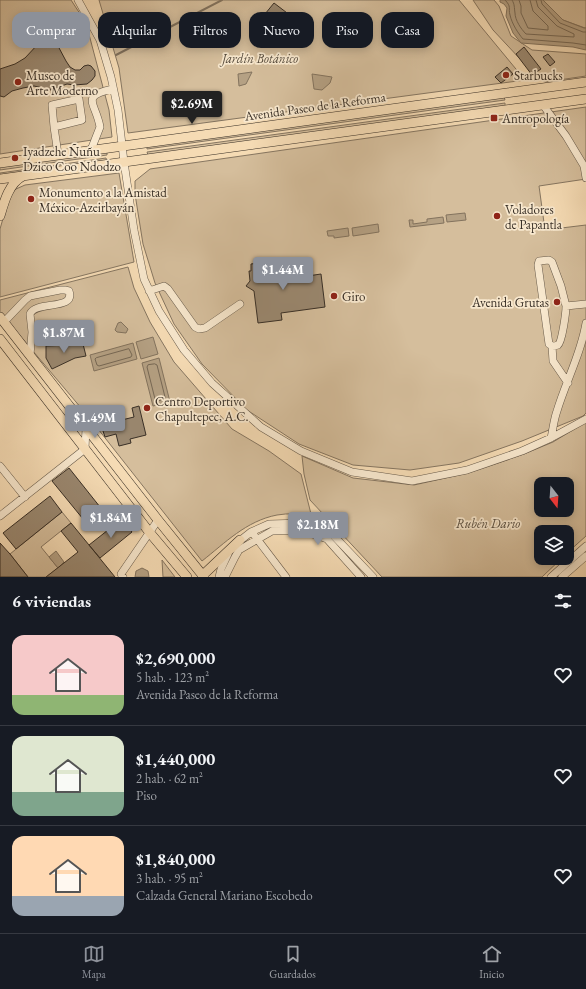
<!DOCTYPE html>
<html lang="es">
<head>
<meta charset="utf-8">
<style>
	:root { --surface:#171b24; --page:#20242c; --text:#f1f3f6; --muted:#9ea1a6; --line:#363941; --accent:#8c9099 }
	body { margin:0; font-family:"EB Garamond",serif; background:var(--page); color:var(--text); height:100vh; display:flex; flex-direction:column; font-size:15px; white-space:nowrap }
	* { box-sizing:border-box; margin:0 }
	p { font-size:13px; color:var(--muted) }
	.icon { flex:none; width:22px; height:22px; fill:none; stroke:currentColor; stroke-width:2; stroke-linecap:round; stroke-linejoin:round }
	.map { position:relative; height:577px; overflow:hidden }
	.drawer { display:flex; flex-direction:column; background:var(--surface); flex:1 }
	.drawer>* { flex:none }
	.hud { position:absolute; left:12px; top:12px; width:562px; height:36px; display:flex; gap:8px }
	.needle { width:26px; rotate:163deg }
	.controls { position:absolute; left:534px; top:477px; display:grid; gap:8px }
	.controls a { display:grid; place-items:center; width:40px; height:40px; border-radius:8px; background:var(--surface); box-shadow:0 2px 10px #0003; font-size:20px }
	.price { position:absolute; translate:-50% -34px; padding:0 9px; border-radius:4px; background:var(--accent); color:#fff; font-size:13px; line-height:26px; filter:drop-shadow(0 1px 2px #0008) }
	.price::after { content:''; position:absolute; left:50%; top:24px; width:12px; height:9px; margin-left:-6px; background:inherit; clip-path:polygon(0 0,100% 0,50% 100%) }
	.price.current { background:#222; color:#fff }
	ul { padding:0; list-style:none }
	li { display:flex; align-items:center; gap:12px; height:100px; padding:0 12px }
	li+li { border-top:1px solid var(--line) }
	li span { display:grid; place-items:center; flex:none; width:112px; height:80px; border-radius:12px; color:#555 }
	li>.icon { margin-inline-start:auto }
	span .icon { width:48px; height:48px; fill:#fffc; stroke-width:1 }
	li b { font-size:17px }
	h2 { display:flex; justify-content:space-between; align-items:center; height:48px; padding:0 12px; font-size:17px }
	.pill { padding:0 14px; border-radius:12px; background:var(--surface); box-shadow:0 2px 10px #0003; font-size:14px; line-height:36px }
	.pill.current { background:var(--accent); color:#fff }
	.tab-bar { display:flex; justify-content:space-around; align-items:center; height:56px; border-top:1px solid var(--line); background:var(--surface); font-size:11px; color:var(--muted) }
	.tab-bar a { display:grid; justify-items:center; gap:2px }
	.tab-bar .current { color:var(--accent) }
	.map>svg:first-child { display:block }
	.green { fill:#d5be9c; stroke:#867661; fill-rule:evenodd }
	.water { fill:#b5a184; stroke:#83735e }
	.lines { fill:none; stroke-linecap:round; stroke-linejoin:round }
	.shore { stroke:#766855; stroke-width:1 }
	.stream { stroke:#83735e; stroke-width:2 }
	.building { fill:#9a8870; stroke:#382f26 }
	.minor-casing { stroke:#675a4a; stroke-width:8 }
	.major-casing { stroke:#382f26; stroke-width:10 }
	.minor { stroke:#f8e8ce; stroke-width:7 }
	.major { stroke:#f5dbb4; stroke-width:9 }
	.poi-dot { fill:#8f2418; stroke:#f8e8ce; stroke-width:1.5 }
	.labels { text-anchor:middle; stroke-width:3.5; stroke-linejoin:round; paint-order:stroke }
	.park-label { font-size:13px; font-style:italic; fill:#574c3e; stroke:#f8e8ce }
	.poi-label { font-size:13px; fill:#382f26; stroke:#f8e8ce; text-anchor:start }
	.street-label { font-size:13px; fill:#382f26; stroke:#f8e8ce }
</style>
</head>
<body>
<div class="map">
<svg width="586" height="577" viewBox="0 0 586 577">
	<rect width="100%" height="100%" fill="#f5dbb4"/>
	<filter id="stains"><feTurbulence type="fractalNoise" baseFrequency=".005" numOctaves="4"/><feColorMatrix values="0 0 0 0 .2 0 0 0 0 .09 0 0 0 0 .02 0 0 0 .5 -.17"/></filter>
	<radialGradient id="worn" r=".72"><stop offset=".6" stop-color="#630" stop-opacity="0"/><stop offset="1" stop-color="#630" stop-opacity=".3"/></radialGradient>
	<!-- green -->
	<path class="green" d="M0,0h71l15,23 23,87 3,27 -112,17z
		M99,0h360l66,80 -397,53 -9,-65z
		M473,0h21l5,6 12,30 21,14 54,4v22l-41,6 -10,-7 -42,-45z
		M543,0h43v28h-1l-22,-8z
		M504,97l1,3 -358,49v-3z
		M505,103v3l-357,49 -1,-3z
		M586,107v72l-47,7 6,44 41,-5v188l-3,3 -61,25 -63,22 -49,7 -57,-5 -54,-21 -52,-34 -45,-46 -28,-40 -19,-41 -12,-39 -8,-50v-13l15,-12z
		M107,152v3l-107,15v-3z
		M106,158l1,3 -107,14v-2z
		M119,173l15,89 -134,35v-68l10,-35 6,-5 9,-4z
		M128,267l6,21 16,34 24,40 58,67 37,22 32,23 10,40c-11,0 -23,-1 -34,1 -31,6 -52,28 -75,46l-115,-146 -87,-103v-12z
		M586,422v114l-19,17v-21h-26v26h21l-20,19h-160l-72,-77 -6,-26 -2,-18 51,22 61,7 54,-12 56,-19 29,-12zM541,484h26v26h-26z
		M62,512l9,11 -30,24 17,21 -12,9h-18l-18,-23z
		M162,560l13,17h-12z"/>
	<!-- water -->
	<path class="water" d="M500,0h43l20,20 21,8h2v22l-13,-3 -52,-4 -8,-10 -7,-17 1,-8 -3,-4 -4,-2z
		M252,72l-6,12 -7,2 -1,-12z
		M312,74l20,3 -2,6 -8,7 -8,-1z
		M465,213l1,7 -19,2 -1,-7z
		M443,217l1,6 -34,4 -1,-7h4v4l14,-2v-3z
		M378,224l1,8 -26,4 -1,-8z
		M348,228l1,8 -15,2v-2h-6l-1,-5z
		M121,322l7,7 -2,4 -9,-1 -2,-2 3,-7z
		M153,337l5,17 -17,5 -5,-17z
		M133,343l4,16 -43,12 -4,-16z
		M159,358l11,44 -17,4 -11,-43z
		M56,551l8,11 -6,6 -9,-11z
		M142,568l6,3 1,6h-14l1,-6z"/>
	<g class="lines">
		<!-- shore -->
		<path class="shore" d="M505,0c7,7 3,8 5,15 2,9 8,18 13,24l50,4 13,2
			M512,0c3,5 2,7 3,13 0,7 6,16 11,21l48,3v-3l-17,-8 -19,-19 -2,-7
			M519,0l2,6v7l7,15 20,2v-4l-15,-15 -3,-11
			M541,0l1,4 18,19 23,9h3
			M129,349l3,6 -1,2 -32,9 -2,-1 -2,-6 1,-1z
			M155,364l2,1 8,32 -1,2 -6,2 -3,-2 -8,-32 1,-2z"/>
		<!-- stream -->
		<path class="stream" d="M116,55l106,-55"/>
	</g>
	<!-- building -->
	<path class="building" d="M274,3l38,29 -9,11 -38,-29z
		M45,40l6,1 7,5 8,15 4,6 5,3h5l4,-4 4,-1 3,1 4,5v5l-3,4 -5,4 -13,1 -7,-1 -16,6 -17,-4 -11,2 -11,3 -8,6 -4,-1v-27l15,-5 10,-6 14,-15z
		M524,47l17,22 -9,6 -16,-21z
		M548,54l7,8 -5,4 -7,-9z
		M507,67l6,7 -12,9 -6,-6z
		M280,260l21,17 20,-3 4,33 -44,6 1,7 -24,3 -4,-32 -8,-5 4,-5 -1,-10h2v-7z
		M82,340l4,16 -11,2 -23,11 -6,-11v-12l25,-1z
		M139,406l7,29 -16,4 1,4 -12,3 -3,-12 -11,3 -4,-12 33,-8 -2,-9z
		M69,468l39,49 -16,13 -40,-49z
		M50,496l12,16 -46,37 -13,-16z
		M122,519l10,13 -32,26 -11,-13z
		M71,523l18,22 26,32h-69l32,-25 -17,-21z
		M0,543l10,11 18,23h-28z"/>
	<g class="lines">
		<!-- minor casing -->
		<g class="minor-casing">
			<path id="minor" d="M78,0l22,40 11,37 7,33 6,52 10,68 10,49 15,32 25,39 28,33 49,44 40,24 51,21 60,9 55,-11 55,-19 29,-13 35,-19
				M79,99l3,21 -28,7 -2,-22z
				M543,105l23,31 18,30 2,12
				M54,127l4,27
				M91,150l9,-23c-4,-24 -21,-31 13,-38
				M149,291l15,-5 4,3 27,38 4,2 6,-1 35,-24
				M4,322l21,-22 5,-4 30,-6h5l4,1c7,20 -33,9 -39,23l2,18 -2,23
				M552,346c2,0 4,0 6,-1 4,-3 8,-32 8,-39
				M568,383l-15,-22 -1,-15 -3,-2 -1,-7 -10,-72 1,-4 10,-1 3,2 9,24 5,20 20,-2
				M551,438c2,-9 3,-19 6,-27 9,-30 24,-57 29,-88
				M0,466l25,31
				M0,516l85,-67 1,-21
				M254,535l32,42
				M237,543l14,-11 18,-8 34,-1 29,11 41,43
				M123,577l-2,-3 37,-54
				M219,577l2,-8 7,-15
				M225,577l10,-20 4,-7 12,-7 21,-12 29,-1 26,9 34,38
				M551,577l35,-31
				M562,577l24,-21"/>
		</g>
		<!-- major casing -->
		<g class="major-casing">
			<path id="major" d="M0,163l586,-81
				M0,179l586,-80
				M0,216c4,-14 9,-33 23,-40
				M0,317l158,203 46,57
				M0,339l150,194 37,44
				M203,575l37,-35"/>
		</g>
		<!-- minor -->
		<use href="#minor" class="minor"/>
		<!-- major -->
		<use href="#major" class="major"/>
	</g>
	<!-- markers -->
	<g class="poi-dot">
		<circle cx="506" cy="75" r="4"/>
		<circle cx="18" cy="82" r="4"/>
		<rect x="490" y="114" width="8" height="8" rx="2"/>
		<circle cx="15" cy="158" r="4"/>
		<circle cx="31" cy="199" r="4"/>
		<circle cx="497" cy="216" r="4"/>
		<circle cx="334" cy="296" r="4"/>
		<circle cx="557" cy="302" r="4"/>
		<circle cx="147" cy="408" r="4"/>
	</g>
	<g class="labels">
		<!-- park labels -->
		<g class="park-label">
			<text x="260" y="63">Jardín Botánico</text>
			<text x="488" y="528">Rubén Dario</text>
		</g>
		<!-- poi labels -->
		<g class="poi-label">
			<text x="26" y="80">Museo de<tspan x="26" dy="15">Arte Moderno</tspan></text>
			<text x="514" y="80">Starbucks</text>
			<text x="502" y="123">Antropología</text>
			<text x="23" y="156">Iyadzehe Ñuñu<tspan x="23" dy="15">Dzico Coo Ndodzo</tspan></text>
			<text x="39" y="197">Monumento a la Amistad<tspan x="39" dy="15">México-Azeirbayán</tspan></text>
			<text x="505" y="214">Voladores<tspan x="505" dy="15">de Papantla</tspan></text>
			<text x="342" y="301">Giro</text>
			<text x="549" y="307" text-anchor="end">Avenida Grutas</text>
			<text x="155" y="406">Centro Deportivo<tspan x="155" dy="15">Chapultepec, A.C.</tspan></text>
		</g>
		<!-- street labels -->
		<g class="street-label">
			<text transform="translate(315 106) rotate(-8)" y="5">Avenida Paseo de la Reforma</text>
		</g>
	</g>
	<rect width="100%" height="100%" filter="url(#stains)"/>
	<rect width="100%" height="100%" fill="url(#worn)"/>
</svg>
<div class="controls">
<a><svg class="needle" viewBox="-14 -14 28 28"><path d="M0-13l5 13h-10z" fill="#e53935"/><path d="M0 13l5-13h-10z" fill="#9ea1a6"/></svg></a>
<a><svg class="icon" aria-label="layers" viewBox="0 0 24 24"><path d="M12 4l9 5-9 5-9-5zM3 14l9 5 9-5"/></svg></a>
</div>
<b class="price current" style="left:192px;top:125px">$2.69M</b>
<b class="price" style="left:283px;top:291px">$1.44M</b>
<b class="price" style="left:64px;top:354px">$1.87M</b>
<b class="price" style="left:95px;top:439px">$1.49M</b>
<b class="price" style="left:111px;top:539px">$1.84M</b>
<b class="price" style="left:318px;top:546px">$2.18M</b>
<div class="hud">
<a class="pill current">Comprar</a>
<a class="pill">Alquilar</a>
<a class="pill">Filtros</a>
<a class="pill">Nuevo</a>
<a class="pill">Piso</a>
<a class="pill">Casa</a>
</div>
</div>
<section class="drawer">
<h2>6 viviendas<svg class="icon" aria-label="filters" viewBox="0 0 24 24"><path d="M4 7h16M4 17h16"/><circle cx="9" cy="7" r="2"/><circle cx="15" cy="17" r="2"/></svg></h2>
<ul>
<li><span style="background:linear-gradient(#f6c9c9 75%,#8fb573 0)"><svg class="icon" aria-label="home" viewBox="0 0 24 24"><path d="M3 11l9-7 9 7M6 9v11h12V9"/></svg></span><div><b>$2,690,000</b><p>5 hab. · 123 m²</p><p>Avenida Paseo de la Reforma</p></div><svg class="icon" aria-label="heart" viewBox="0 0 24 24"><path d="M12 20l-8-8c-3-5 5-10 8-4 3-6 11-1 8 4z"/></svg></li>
<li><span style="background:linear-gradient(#dfe7d0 70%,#7fa58c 0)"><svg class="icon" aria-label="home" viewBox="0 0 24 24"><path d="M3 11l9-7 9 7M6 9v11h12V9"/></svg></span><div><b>$1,440,000</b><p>2 hab. · 62 m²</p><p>Piso</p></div><svg class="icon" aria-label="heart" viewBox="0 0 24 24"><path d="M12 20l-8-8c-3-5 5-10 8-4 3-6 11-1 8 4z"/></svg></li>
<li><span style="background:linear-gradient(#ffd9b3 75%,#9aa5b1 0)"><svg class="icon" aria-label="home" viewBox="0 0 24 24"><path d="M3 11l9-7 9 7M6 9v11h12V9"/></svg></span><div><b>$1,840,000</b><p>3 hab. · 95 m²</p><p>Calzada General Mariano Escobedo</p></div><svg class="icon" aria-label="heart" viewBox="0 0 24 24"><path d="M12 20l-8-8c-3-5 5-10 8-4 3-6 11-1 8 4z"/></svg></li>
</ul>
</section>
<nav class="tab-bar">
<a class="current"><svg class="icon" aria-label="map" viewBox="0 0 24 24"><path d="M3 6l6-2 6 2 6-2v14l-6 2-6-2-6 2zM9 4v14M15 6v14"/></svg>Mapa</a>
<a><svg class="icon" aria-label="saved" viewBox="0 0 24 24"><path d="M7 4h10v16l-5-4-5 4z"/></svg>Guardados</a>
<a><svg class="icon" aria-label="home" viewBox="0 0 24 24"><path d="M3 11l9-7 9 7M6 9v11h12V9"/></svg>Inicio</a>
</nav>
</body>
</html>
